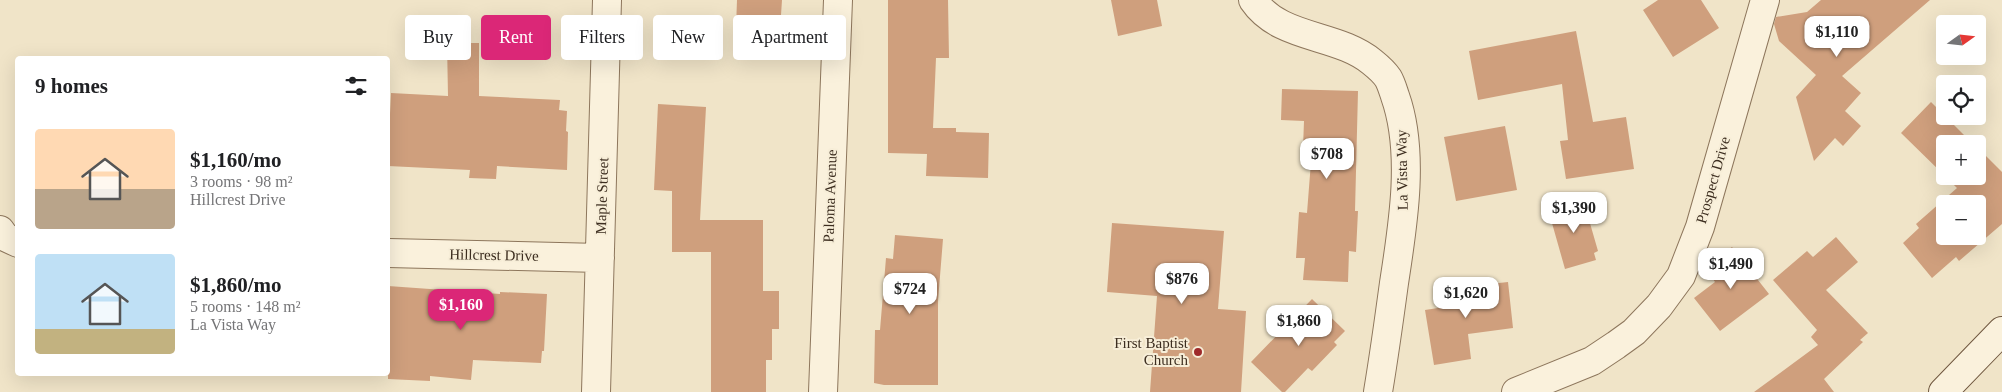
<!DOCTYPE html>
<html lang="en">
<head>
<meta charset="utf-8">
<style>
	:root { --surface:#fff; --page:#f2f2f2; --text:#202124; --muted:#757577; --accent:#db2777 }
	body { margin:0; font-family:"Times New Roman",serif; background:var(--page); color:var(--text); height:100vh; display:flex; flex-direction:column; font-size:19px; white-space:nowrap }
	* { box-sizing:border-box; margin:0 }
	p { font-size:16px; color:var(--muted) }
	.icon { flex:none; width:28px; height:28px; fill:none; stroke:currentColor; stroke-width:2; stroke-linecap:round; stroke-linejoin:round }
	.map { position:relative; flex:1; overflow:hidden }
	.drawer { position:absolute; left:15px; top:56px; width:375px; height:320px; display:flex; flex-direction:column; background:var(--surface); border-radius:5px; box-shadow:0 5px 20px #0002 }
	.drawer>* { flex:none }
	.guide { position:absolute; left:405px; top:15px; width:475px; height:45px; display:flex; gap:10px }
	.needle { width:32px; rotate:75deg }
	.tools { position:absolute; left:1936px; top:15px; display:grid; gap:10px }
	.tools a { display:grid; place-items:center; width:50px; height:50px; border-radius:5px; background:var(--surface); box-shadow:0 5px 20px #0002; font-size:25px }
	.price { position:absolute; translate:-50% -42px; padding:0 11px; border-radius:10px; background:#fff; color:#222; font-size:16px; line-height:32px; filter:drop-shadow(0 1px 2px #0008) }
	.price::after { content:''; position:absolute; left:50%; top:30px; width:15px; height:11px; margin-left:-8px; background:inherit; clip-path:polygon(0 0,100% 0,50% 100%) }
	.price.on { background:var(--accent); color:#fff }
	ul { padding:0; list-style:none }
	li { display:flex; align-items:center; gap:15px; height:125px; padding:0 20px }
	li span { display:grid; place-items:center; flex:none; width:140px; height:100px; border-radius:5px; color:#555 }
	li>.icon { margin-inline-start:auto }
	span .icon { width:60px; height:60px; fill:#fffc; stroke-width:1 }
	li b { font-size:21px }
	h2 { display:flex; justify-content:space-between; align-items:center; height:60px; padding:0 20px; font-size:21px }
	.tag { padding:0 18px; border-radius:5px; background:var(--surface); box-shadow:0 5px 20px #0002; font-size:18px; line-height:45px }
	.tag.on { background:var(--accent); color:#fff }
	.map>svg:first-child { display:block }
	.building { fill:#cf9f7d; fill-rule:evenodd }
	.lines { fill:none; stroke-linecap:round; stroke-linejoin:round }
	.minor-casing { stroke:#8d765c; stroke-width:30 }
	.secondary-casing { stroke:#6f573f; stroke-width:30 }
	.minor { stroke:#faf1dc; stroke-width:28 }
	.secondary { stroke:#faf1dc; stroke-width:28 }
	.poi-dot { fill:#9e2a2b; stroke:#f7eed8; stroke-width:2 }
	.labels { text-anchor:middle; stroke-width:4; stroke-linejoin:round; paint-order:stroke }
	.street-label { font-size:15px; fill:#3d2e20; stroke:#f7eed8 }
	.poi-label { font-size:15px; fill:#3d2e20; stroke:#f7eed8; text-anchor:end }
</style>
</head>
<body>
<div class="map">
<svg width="2002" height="392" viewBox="0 0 2002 392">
	<rect width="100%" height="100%" fill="#f0e4c8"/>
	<!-- building -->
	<path class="building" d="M737,0h45l-2,30 -44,-2z
		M888,0h60l1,58h-13l-3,70h23v4l33,1 -1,45 -62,-2 1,-22 -39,-1z
		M1111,0h46l5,26 -44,10z
		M1658,0h43l18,28 -46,29 -30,-47z
		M1821,0h109l-88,76 19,17 -16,18 16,15 -18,20 -8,-8 -21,23 -18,-64 20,-22 -37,-34 -5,-17 2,-7 31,-5z
		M1576,31l17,91 33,-5 8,52 -68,10 -6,-38 8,-1 -6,-56 -84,16 -9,-49z
		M447,43h32v53l81,4 -1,10 8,1 -1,20 2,1 -1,38 -70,-4 -1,13 -27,-1 1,-8 -82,-4v-31h1l2,-42 57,3z
		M1282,89l76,2 -3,120h3l-2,41 -7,-1 -1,31 -45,-2 2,-22h-9l3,-46 8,1 5,-64 -9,-1 1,-27 -23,-1z
		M1931,102l42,42h-28v32l-44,-43z
		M658,104l48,3 -6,113h63v71h16v38h-7v31h-6v32h-55v-140h-39v-61l-18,-1z
		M1505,126l12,64 -61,11 -12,-64z
		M1978,148l24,24v52l-43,37 -3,-4 -24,21 -29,-35 16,-15 -3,-4 41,-36 -12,-12h33zM1945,204h33v32h-33z
		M1583,199l15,52 -4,2 2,7 -31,9 -17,-60z
		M1112,223l112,8 -6,78 28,2 -5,81h-91l7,-96 -50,-4z
		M895,235l48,4 -5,62v84h-54l-10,-2 1,-53h5l6,-72 7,1z
		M1836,237l22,25 -32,28 42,43 -8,7 3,2 -39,37 10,13h-80l64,-47 -7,-8 6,-7 -44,-50 34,-29 6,6z
		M1732,247l37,47 -49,37 -26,-33 21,-16 -4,-6 6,-5 -6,-8z
		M1508,282l5,46 -45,6 3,25 -37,6 -9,-55 13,-2 -3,-18z
		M388,286l112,8v-2l47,2 -3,57h-2l-1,12 -68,-3 -2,20 -41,-4v5l-42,-2z
		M1312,299l33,32 -11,11 3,3 -25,26 -4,-3 -23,24h-3l-31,-30z"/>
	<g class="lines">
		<!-- minor casing -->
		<g class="minor-casing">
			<path id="minor" d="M1253,0c27,40 84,33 119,62 5,4 12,10 16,16 3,5 5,12 7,18 20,56 8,129 -1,187 -5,37 -10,73 -16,109
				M0,230l5,7 13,6
				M388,253l212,5
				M596,392l11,-392
				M823,392l15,-392
				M1516,392l76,-31 24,-16 18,-13 25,-26 22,-30 19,-49 65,-227"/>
		</g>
		<!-- secondary casing -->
		<g class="secondary-casing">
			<path id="secondary" d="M1943,392l59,-61"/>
		</g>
		<!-- minor -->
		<use href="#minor" class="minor"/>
		<!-- secondary -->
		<use href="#secondary" class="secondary"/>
	</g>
	<!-- markers -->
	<circle class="poi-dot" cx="1198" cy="352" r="5"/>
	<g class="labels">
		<!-- street labels -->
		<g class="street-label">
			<text transform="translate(1402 170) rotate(-91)" y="5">La Vista Way</text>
			<text transform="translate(1713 180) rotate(-74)" y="5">Prospect Drive</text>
			<text transform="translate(602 196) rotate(-88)" y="5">Maple Street</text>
			<text transform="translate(830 196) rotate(-88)" y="5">Paloma Avenue</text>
			<text transform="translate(494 255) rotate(1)" y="5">Hillcrest Drive</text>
		</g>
		<!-- poi labels -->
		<g class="poi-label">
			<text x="1188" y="348">First Baptist<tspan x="1188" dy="17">Church</tspan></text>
		</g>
	</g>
</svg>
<div class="tools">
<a><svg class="needle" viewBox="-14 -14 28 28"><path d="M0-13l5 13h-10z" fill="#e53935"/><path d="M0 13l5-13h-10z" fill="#757577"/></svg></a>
<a><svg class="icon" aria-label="locate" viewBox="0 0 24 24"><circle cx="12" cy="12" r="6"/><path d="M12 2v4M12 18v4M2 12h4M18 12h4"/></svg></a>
<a>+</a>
<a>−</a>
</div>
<b class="price" style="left:1837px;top:58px">$1,110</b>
<b class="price" style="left:1327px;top:180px">$708</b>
<b class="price" style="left:1574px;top:234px">$1,390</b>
<b class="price" style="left:1731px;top:290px">$1,490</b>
<b class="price" style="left:1182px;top:305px">$876</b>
<b class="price" style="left:910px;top:315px">$724</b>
<b class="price" style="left:1466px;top:319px">$1,620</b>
<b class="price on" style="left:461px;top:331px">$1,160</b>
<b class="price" style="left:1299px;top:347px">$1,860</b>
<div class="guide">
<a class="tag">Buy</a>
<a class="tag on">Rent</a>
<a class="tag">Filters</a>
<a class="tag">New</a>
<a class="tag">Apartment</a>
</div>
<section class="drawer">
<h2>9 homes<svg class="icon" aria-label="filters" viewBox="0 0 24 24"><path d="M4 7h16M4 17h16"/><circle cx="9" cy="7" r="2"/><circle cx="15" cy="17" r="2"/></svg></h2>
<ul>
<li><span style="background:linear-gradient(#ffd9b3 60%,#b9a48a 0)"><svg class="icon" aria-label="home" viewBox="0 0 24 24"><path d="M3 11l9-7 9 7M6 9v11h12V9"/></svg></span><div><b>$1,160/mo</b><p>3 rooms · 98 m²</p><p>Hillcrest Drive</p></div></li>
<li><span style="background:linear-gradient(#bfe0f5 75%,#c2b280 0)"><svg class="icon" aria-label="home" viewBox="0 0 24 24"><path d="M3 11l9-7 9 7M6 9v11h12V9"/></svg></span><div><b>$1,860/mo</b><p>5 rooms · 148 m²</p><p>La Vista Way</p></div></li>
</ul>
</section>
</div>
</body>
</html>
